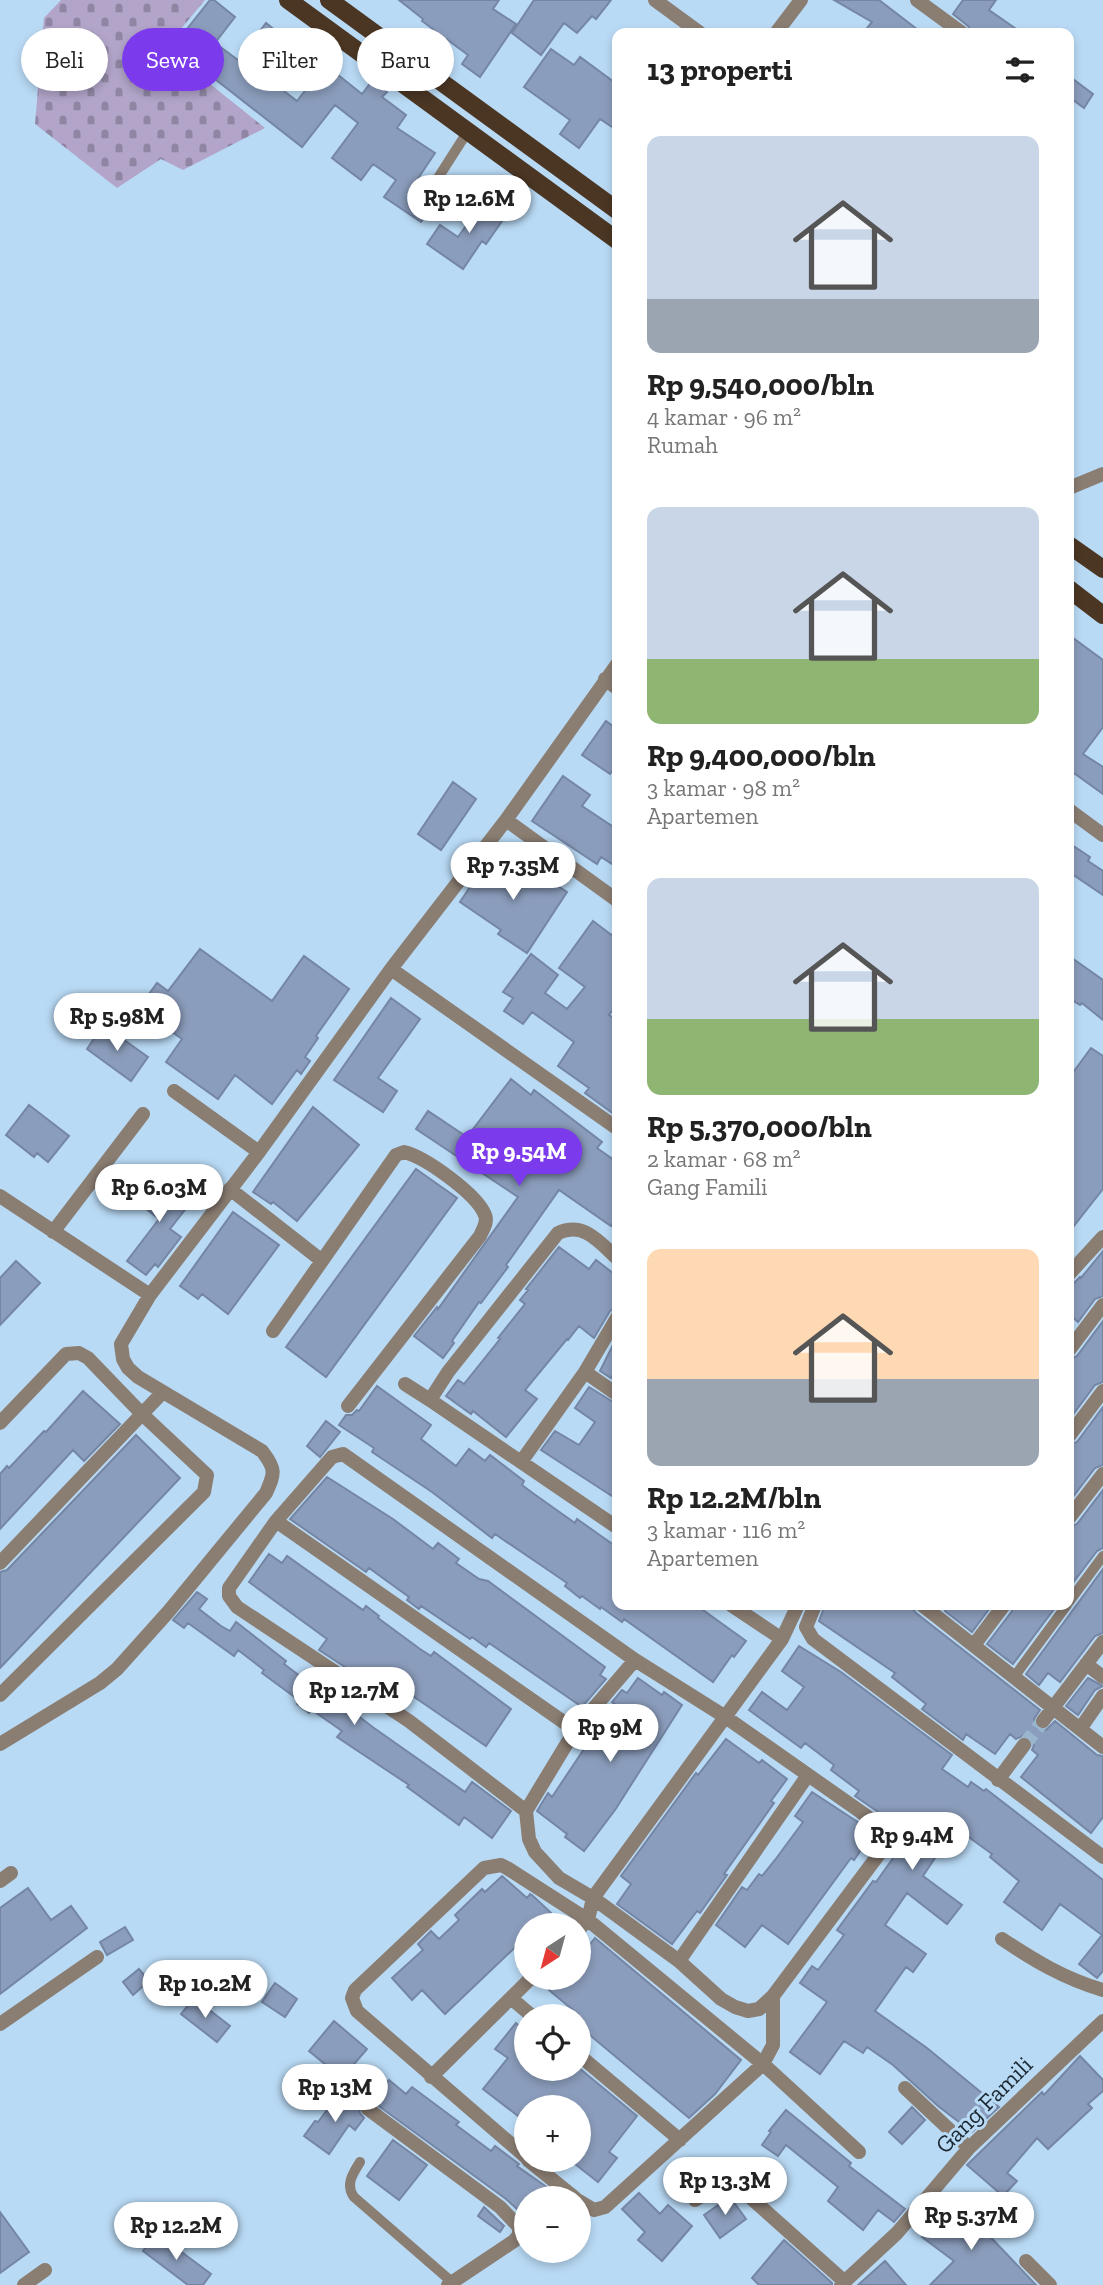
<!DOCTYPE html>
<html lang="id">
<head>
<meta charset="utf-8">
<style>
	:root { --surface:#fff; --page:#f6f6f6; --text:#222; --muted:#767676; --accent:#7c3aed }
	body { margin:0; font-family:"Zilla Slab",serif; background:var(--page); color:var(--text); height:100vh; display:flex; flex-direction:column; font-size:26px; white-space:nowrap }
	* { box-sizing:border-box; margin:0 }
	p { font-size:23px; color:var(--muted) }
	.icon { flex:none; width:38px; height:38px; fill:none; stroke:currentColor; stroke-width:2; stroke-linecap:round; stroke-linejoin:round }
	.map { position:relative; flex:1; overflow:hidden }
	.sheet { position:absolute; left:612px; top:28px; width:462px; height:1582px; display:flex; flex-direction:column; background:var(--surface); border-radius:14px; box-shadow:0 4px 10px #0003 }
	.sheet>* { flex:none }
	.guide { position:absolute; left:21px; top:28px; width:486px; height:63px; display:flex; gap:14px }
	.needle { width:46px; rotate:216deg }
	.fabs { position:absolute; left:514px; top:1913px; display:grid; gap:14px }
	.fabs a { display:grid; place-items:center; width:77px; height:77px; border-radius:50%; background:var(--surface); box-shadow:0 4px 10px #0003; font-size:35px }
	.price { position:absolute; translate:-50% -60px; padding:0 16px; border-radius:24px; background:#fff; color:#222; font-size:23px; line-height:46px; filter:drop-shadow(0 2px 4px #0008) }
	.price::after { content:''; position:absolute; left:50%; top:42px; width:21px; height:16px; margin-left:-10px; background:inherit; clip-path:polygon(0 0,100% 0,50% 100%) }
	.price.active { background:var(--accent); color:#fff }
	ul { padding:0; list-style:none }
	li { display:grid; align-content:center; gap:14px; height:371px; padding:0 35px }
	li span { display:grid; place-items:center; height:217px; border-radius:14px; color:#555 }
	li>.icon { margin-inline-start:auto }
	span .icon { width:126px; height:126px; fill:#fffc; stroke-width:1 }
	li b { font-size:30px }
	h2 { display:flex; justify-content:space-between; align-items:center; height:84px; padding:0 35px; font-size:30px }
	.tag { padding:0 24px; border-radius:32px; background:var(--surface); box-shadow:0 4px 10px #0003; font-size:24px; line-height:63px }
	.tag.active { background:var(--accent); color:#fff }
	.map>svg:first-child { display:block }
	.cemetery { fill:url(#cemetery-stones) }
	.building { fill:#8b9dbc; stroke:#7586a5; stroke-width:2 }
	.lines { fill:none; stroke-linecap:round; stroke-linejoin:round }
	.minor-tunnel { stroke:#99b6ce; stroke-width:14; stroke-dasharray:14 7; stroke-linecap:butt }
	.service { stroke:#8a7d72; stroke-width:10 }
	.minor { stroke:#8a7d72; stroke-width:14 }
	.primary { stroke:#4b3623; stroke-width:18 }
	.labels { text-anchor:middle; stroke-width:6; stroke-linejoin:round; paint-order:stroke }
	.street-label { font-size:24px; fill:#1b2832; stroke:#b9daf5 }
</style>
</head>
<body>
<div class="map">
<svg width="1103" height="2285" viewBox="0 0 1103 2285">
	<defs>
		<pattern id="cemetery-stones" width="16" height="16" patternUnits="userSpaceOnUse" patternTransform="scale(1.75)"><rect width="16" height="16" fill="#b2a5c9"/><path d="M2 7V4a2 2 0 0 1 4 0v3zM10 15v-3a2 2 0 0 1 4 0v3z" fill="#9086a4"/></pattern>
	</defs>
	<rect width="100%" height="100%" fill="#b9daf5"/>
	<!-- cemetery -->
	<path class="cemetery" d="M61,0h144l-40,48 100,80 -82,42 -22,-11 -44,29 -82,-64 9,-106z"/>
	<!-- building -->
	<path class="building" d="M210,0h4l21,17 -20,26 23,17 28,-37 26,21 -26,33 31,24 17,-22 8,6 11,-14 29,23 10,-13 15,11 -5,5 24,18 -9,13 38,25 -26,39 22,16 -10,14 -37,-25 12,-17 -23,-16 -12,16 -29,-22 26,-35 -23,-18 -33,42 -91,-71 -3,2 -12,-9 4,-5 -25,-20z
		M399,0h100l-6,9 23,15 -36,53 -18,-13 6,-9 -46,-34 1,-2z
		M534,0h77l-15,19 -4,-3 -15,17 -13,-10 -23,32 -29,-22z
		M834,0h45l43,33h-59l9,-11z
		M963,0h33l-7,10 33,23h-50l-4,-7 -15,-12z
		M551,49l23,16 6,-8 38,28v46l-18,-12 -21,29 -19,-14 10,-14 -46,-33z
		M1069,76l24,18 -9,14 -15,-11z
		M486,198l21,16 -21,30 -4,-3 -19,28 -36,-25 13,-19 18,12z
		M1069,635l34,25v67l-20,27 20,13v27l-32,-23 -2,2z
		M606,721l12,9v33l-8,11 -28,-19z
		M563,776l27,19 -8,11 36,24v38l-17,-11 -4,7 -65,-43z
		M453,782l23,17 -35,51 -23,-16z
		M1069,843l21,14 -2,4 15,10v24l-34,-23z
		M492,854l40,27 6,-8 29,19 -40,61 -29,-19 3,-4 -41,-28z
		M593,921l25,19v63l-9,12 9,6v96l-33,-24 4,-5 -31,-22 16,-24 -42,-30 -9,12 -19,-13 9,-13 -10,-6 28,-38 27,21 -13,18 22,16 18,-22 -26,-19z
		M200,949l72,52 32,-45 45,33 -33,47 2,2 -13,19 5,4 -9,13 -4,-4 -25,34 -37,-29 -17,24 -52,-37 16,-23 -43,-31 18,-25 11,8z
		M1069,956l34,24v40l-21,-17 -2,2 -11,-7z
		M391,998l29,21 -42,59 19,13 -14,21 -49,-32z
		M103,1025l45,32 -17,24 -44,-32z
		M1091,1048l12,8v133l-34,43v-154z
		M511,1079l20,16 3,-5 68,52 -5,6 21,15v53l-7,10 -52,-36 -53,75 2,2 -27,36 -2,-1 -27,39 2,2 -11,15 -29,-22 23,-29 1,2 80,-112 -102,-68 12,-18 39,26z
		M29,1105l40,31 -21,26 -11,-9 -3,4 -28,-22z
		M313,1107l46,38 -62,76 -24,-19 -2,2 -18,-12z
		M416,1169l41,29 -131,179 -40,-30z
		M153,1176l10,7 1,-2 27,21 -21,27 11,8 -23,30 -3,-3 -9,11 -19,-14 32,-42 -24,-19z
		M233,1212l46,33 -51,69 -26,-20 -4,5 -18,-13z
		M559,1247l30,22 7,-9 22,17v29l-8,5 -16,27 -15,-12 -11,14 -1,-1 -42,51 12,9 -31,38 -33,-26 -2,3 -25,-18 12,-16 6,4 36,-45 -2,-1 27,-34 -5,-4 8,-10 -2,-1z
		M1103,1251v45l-8,3 -17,23 -9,-8v-26l11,-11 1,1z
		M16,1261l24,22 -40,42v-47z
		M1103,1321v61l-8,3 -26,35v-60l8,-4z
		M618,1335v41l-4,-3 -3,5 -11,-7z
		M377,1386l54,39 -10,14 35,27 13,-17 16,12 5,-6 34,26 -2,4 12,9 41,29 2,-4 41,29v57h78l50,36 -12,16 -2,-2 -19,27 -89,-63 -2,3 -21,-15 -1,2 -18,-13 -2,2 -15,-12 2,-3 -16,-11 -56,-38 -3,4 -60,-46 -60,-40 2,-4 -35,-23 7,-10h6l5,-5 2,1z
		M589,1387l29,18v95l-77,-50 14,-19 24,14 16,-23 -20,-14z
		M83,1391l37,33 -36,37 -11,-11 -73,79v-55l7,-8 2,2 35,-37 2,1z
		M1103,1407v58l-8,3 -26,34v-57l8,-3z
		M326,1421l14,11 -20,25 -13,-11z
		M136,1435l44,43 -180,190v-96l7,-2z
		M327,1477l66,42 40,30 5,-6 21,16 -3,4 23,16 9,2 117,86 -5,8 6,4 -24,28 -93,-64 -3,4 -14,-10 -2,2 -49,-33 -2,3 -12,-9 2,-3 -40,-29 -3,4 -76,-53z
		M1103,1490v58l-6,3 -28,37v-61l8,-3z
		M269,1554l13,9 5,-7 76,54 3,-4 13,10 -1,2 42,31 11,7 3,-4 77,57 -25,37 -104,-71 -8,11 -55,-36 8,-11 -78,-57z
		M1103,1569v64l-8,3 -35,46 -12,-9 -9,12 -13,-11z
		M197,1592l10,7 -8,10 22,17 9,5 6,-9 50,39 -2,3 28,21 2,-3 60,46 91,64 7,-10 39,29 -19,27 -28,-21 -5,8 -52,-38 2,-2 -72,-48 5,-6 -30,-21 -3,3 -12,-9 3,-3 -38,-28 2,-3 -26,-20 -4,6 -46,-33 -4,5 -11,-8z
		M825,1605h85l6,8 124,97 -6,9 3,9 9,2 9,-9 42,34 6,1v61l-12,16 -70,-56 17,-22 -6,-5 2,-5 -4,-7 -6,-3 -8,4 -6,-5 -15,20 -29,-20 -3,6 -41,-31 4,-5 -34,-27 3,-4 -76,-52z
		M949,1605h43l-20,27 -27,-21z
		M1013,1605h44l-44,59 -26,-20 25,-33z
		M799,1646l42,26 111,83 -10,14 26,18 3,-5 13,9 2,-2 117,91v91l-6,7 -18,-14 23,-29 -42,-31 -18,26 -38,-28 15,-21 -29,-24 2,-3 -33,-24 -11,15 -3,-2 -22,33 39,29 -15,19 -40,-31 -22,32 41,29 -13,18 -7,-5 -31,44 52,37 72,59 -27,25 -34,-26 -45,-41 -26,-18 -4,6 -19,-12 -24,33 -30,-22 37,-50 -27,-19 12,-17 6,4 26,-35 -7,-5 36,-49 3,1 32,-45 -14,-14 -39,-27 4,-5 -28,-21 3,-5 -29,-22 -4,5 -52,-38 13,-18 25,18 17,-23 -22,-16z
		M638,1678l24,17 2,-3 18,13 -67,105 -31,41 -19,-14 2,-3 -30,-23 11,-18 4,4 36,-54 2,1 11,-15 2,2 17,-23 -8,-6 10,-12 5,3z
		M1088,1678l15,8 -8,4 -17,25 -12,-9z
		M726,1739l33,24 3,-3 25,19 -16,22 3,2 -50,71 3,1 -27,38 -3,-2 -25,33 -55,-40 14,-20 -10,-8 75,-103 2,2z
		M812,1792l61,40 -19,28 -3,-2 -63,86 -26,-19 -17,22 -29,-22 26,-38 5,3 12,-16 3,2 13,-16 28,-38 -8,-6z
		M502,1876l25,22 3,-4 2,1 32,30h-37v11l-82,78 -23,-24 -10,10 -20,-22 31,-28 -5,-6 13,-13 8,8 20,-19 -4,-5 27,-26 3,3z
		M28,1888l23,32 20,-14 16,22 -87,66v-86z
		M125,1927l8,13 -26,15 -7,-13z
		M595,1938l146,122 -26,34 -26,24 -110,-92v-11l-30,-25 10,-12h20v-20z
		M139,1969l10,12 -16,14 -10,-13z
		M275,1983l22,16 -12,18 -23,-15z
		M194,1998l36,28 -13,16 -36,-28z
		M334,2021l33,28 -25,29 -33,-27z
		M516,2023l11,9v36h52l58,48 -28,36 8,6 -19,24 -28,-22h9v-53h-9l-8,-7 -5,7h-30v16l-44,-34 25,-31 -13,-9z
		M1080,2056l23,24v11l-15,13 4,4 -44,41 -11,-11 -30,35 10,8 -14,15 -36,-31 75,-73 2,3z
		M389,2080l17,14 6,-7 47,35 -3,3 35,26 4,-5 24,18 -2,2 31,22 -7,10h-14v20l-21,-19 -134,-98z
		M340,2093l19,14 1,6 4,5 -9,12 -6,-5 -20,29 -25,-18 11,-15 3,1z
		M912,2107l13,13 -23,24 -13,-12z
		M786,2110l65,53 -2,3 56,43 -11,13 -16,-12 -15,20 -35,-29 10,-14 -52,-42 -8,11 -16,-11 9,-13 -2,-1z
		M393,2140l34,25 -28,35 -32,-24z
		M639,2193l21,21 8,-9 24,21 -30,35 -24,-21 7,-8 -23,-23z
		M730,2197l16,22 -26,19 -16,-23z
		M951,2199l33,25 -3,3 55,58h-106l24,-24 -32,-24z
		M484,2207l20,19 -4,6 -22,-16z
		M0,2212l29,40 -29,21z
		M156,2233l55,41 -8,11h-15l-45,-34z
		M784,2240l48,43v2h-73l-7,-7z
		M885,2261l21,24h-48z"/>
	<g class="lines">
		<!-- minor-tunnel -->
		<path class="minor-tunnel" d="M1024,1745l19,-24"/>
		<!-- service -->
		<path class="service" d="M427,195l41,-64
			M1069,1602l34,-46
			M1014,1677l53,-72
			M360,2162c-7,11 -15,23 -6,35l98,85"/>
		<!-- minor -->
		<path class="minor" d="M655,0l45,33
			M917,0l45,33
			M776,33l25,-33
			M1069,488l34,-14
			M605,679l13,10
			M1069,810l34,25
			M506,820l112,81
			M391,969l227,160
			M174,1091l85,61
			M230,1189l91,71
			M0,1196l150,99
			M53,1232l90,-118
			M618,1259c-19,-17 -34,-38 -60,-26l-110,139 -18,28 188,128
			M1069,1274l34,-37
			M273,1331l123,-176 8,-3c21,5 73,42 81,63 3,7 -2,14 -5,21l-132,170
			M1069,1350l34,-45
			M585,1372l33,23
			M405,1384l25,16
			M0,1423l66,-69 13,-1 9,5 54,56 65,61 -3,17 -204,203
			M1069,1436l34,-45
			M521,1462l64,-90 33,-56
			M1069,1518l34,-44
			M276,1521l299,209
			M0,1563l162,-170
			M731,1605l51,34
			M815,1605l-9,22 7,12 290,218
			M922,1605l181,142
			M974,1645l30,-40
			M1086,1664l17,13
			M1043,1721l60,-79
			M1080,1729l23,-33
			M0,1744l100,-61 17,-14 52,-58 97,-118c9,-20 10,-24 -4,-42l-124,-74 -10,-9 -5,-9 -2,-15 29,-49 109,-143 132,-183 115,-149 112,-157
			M998,1780l26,-35
			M526,1811l-117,-90 -172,-114 -8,-11v-8l47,-67 56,-64 11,-3 292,206 89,56 164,115 2,6 -2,5 -115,154 -14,13 -11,2 -13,-4 -14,-8 -42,-38 -86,-63 -34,-20 -24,-26 -6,-13 -3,-28 49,-81 60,-70
			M0,1881l11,-8
			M579,1929l9,-9 5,-22 189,-259 16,-34
			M1002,1939c33,22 63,40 101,51
			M679,1961l129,-186
			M511,1998l21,18
			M0,2024l97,-67
			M579,2055l101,85
			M431,2077l100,-99
			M905,2088l64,60
			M368,2109l132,98 19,20v8l-5,6 -66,44
			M527,2158l-170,-147 -5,-13 3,-8 129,-122 17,-3 6,3 81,52 175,144 96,88
			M528,2160l47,38
			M695,2200l33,-19h4l113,101
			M579,2201l15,9 11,-3 158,-143 10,-19v-49
			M1026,2261l24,24
			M24,2285l21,-15
			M841,2285l56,-52 72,-85 134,-127"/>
		<!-- primary -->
		<path class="primary" d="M288,0l330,241
			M329,0l289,211
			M1069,545l34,24
			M1069,589l34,26"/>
	</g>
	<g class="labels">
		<!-- street labels -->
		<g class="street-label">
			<text transform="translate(984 2105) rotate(-45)" y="8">Gang Famili</text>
		</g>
	</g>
</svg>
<div class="fabs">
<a><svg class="needle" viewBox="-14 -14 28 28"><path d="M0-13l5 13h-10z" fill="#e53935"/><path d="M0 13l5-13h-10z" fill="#767676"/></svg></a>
<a><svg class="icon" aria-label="locate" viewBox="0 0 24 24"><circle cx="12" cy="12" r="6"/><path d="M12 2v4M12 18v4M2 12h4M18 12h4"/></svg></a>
<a>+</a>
<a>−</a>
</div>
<b class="price" style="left:469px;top:235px">Rp 12.6M</b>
<b class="price" style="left:513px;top:902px">Rp 7.35M</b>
<b class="price" style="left:117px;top:1053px">Rp 5.98M</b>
<b class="price active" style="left:519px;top:1188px">Rp 9.54M</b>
<b class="price" style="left:159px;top:1224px">Rp 6.03M</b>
<b class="price" style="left:354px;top:1727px">Rp 12.7M</b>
<b class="price" style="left:610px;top:1764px">Rp 9M</b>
<b class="price" style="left:912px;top:1872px">Rp 9.4M</b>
<b class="price" style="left:205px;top:2020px">Rp 10.2M</b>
<b class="price" style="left:335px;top:2124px">Rp 13M</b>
<b class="price" style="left:725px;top:2217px">Rp 13.3M</b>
<b class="price" style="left:971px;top:2252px">Rp 5.37M</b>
<b class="price" style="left:176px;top:2262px">Rp 12.2M</b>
<div class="guide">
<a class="tag">Beli</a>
<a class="tag active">Sewa</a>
<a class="tag">Filter</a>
<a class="tag">Baru</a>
</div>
<section class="sheet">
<h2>13 properti<svg class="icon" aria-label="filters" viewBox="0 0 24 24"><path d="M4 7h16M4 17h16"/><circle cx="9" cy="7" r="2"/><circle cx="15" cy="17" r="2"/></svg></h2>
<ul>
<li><span style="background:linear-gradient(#c9d6e8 75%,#9aa5b1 0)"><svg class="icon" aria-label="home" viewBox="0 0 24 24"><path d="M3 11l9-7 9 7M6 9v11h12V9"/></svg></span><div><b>Rp 9,540,000/bln</b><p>4 kamar · 96 m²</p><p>Rumah</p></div></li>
<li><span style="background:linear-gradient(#c9d6e8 70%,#8fb573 0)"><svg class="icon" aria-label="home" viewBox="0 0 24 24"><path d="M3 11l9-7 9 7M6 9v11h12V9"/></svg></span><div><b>Rp 9,400,000/bln</b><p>3 kamar · 98 m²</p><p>Apartemen</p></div></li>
<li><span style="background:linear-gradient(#c9d6e8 65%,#8fb573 0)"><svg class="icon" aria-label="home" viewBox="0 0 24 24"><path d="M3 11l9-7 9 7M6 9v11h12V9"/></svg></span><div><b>Rp 5,370,000/bln</b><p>2 kamar · 68 m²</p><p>Gang Famili</p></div></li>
<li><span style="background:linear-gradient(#ffd9b3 60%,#9aa5b1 0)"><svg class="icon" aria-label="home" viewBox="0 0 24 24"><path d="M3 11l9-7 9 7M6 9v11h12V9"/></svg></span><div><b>Rp 12.2M/bln</b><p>3 kamar · 116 m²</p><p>Apartemen</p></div></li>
</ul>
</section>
</div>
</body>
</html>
